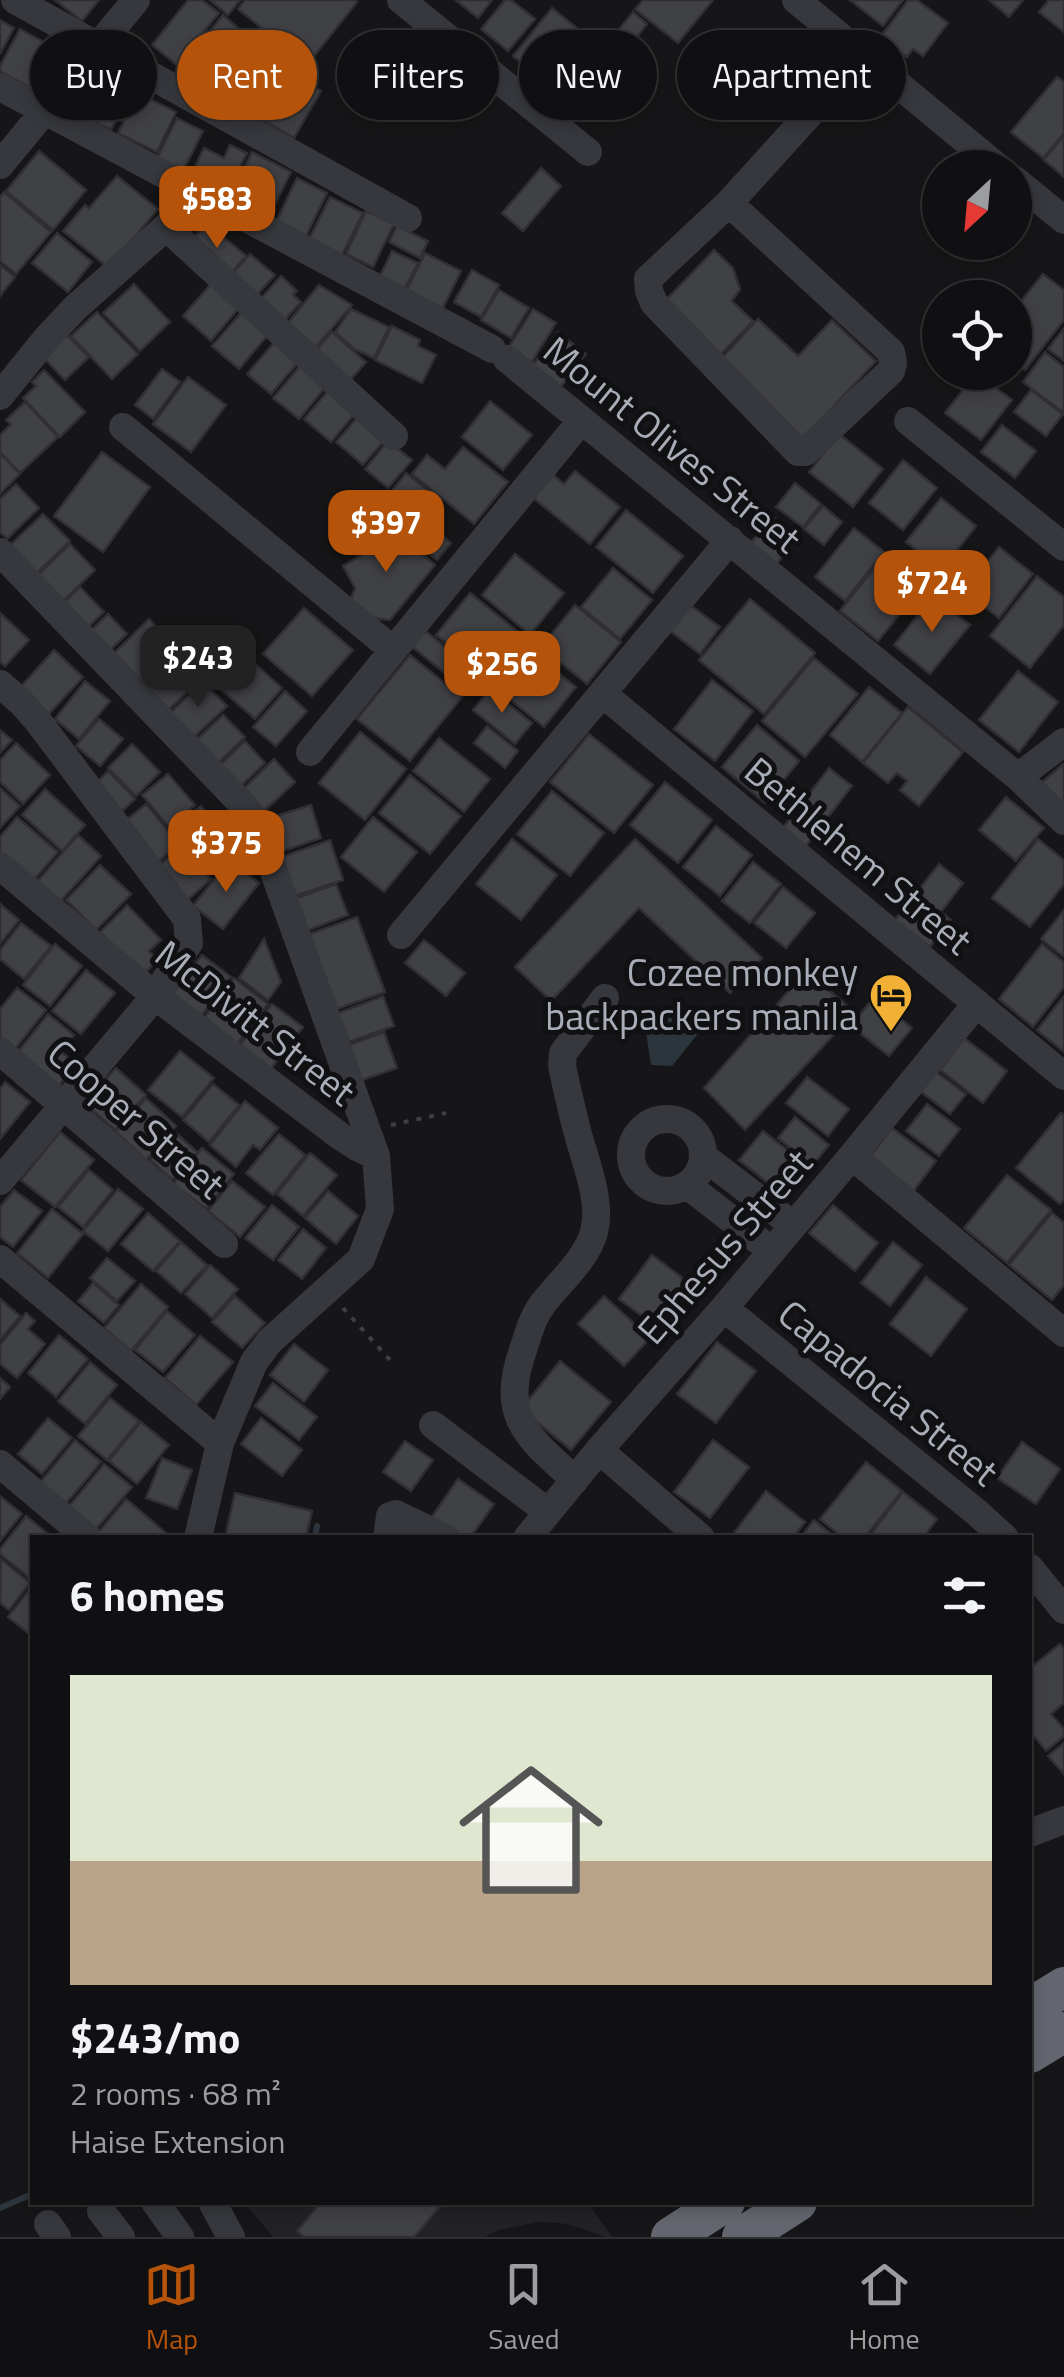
<!DOCTYPE html>
<html lang="en">
<head>
<meta charset="utf-8">
<style>
	:root { --surface:#101012; --page:#19191b; --text:#f1f3f6; --muted:#9c9d9f; --line:#303032; --accent:#b45309 }
	body { margin:0; font-family:"Titillium Web",sans-serif; background:var(--page); color:var(--text); height:100vh; display:flex; flex-direction:column; font-size:38px; white-space:nowrap }
	* { box-sizing:border-box; margin:0 }
	p { font-size:32px; color:var(--muted) }
	.icon { flex:none; width:55px; height:55px; fill:none; stroke:currentColor; stroke-width:2; stroke-linecap:round; stroke-linejoin:round }
	.map { position:relative; flex:1; overflow:hidden }
	.panel { position:absolute; left:30px; top:1535px; width:1002px; height:670px; display:flex; flex-direction:column; background:var(--surface); border-radius:0px; box-shadow:0 5px 15px #0003,0 0 0 2px var(--line) }
	.panel>* { flex:none }
	.guide { position:absolute; left:30px; top:30px; width:1005px; height:90px; display:flex; gap:20px }
	.needle { width:65px; rotate:206deg }
	.tools { position:absolute; left:922px; top:150px; display:grid; gap:20px }
	.tools a { display:grid; place-items:center; width:110px; height:110px; border-radius:50%; background:var(--surface); box-shadow:0 5px 15px #0003,0 0 0 2px var(--line); font-size:50px }
	.price { position:absolute; translate:-50% -85px; padding:0 22px; border-radius:20px; background:var(--accent); color:#fff; font-size:32px; line-height:65px; filter:drop-shadow(0 2px 5px #0008) }
	.price::after { content:''; position:absolute; left:50%; top:60px; width:30px; height:22px; margin-left:-15px; background:inherit; clip-path:polygon(0 0,100% 0,50% 100%) }
	.price.selected { background:#222; color:#fff }
	ul { padding:0; list-style:none }
	li { display:grid; align-content:center; gap:20px; height:530px; padding:0 40px }
	li span { display:grid; place-items:center; height:310px; border-radius:0px; color:#555 }
	li>.icon { margin-inline-start:auto }
	span .icon { width:180px; height:180px; fill:#fffc; stroke-width:1 }
	li b { font-size:42px }
	h2 { display:flex; justify-content:space-between; align-items:center; height:120px; padding:0 40px; font-size:42px }
	.chip { padding:0 35px; border-radius:45px; background:var(--surface); box-shadow:0 5px 15px #0003,0 0 0 2px var(--line); font-size:35px; line-height:90px }
	.chip.selected { background:var(--accent); color:#fff }
	.tabs { display:flex; justify-content:space-around; align-items:center; height:140px; border-top:2px solid var(--line); background:var(--surface); font-size:28px; color:var(--muted) }
	.tabs a { display:grid; justify-items:center; gap:5px }
	.tabs .selected { color:var(--accent) }
	.map>svg:first-child { display:block }
	.built { fill:#222225 }
	.water { fill:#2c353c }
	.lines { fill:none; stroke-linecap:round; stroke-linejoin:round }
	.stream { stroke:#2c353c; stroke-width:6 }
	.building { fill:#404145; stroke:#303034; stroke-width:2.5 }
	.path { stroke:#3d3f44; stroke-width:4; stroke-dasharray:5 8; stroke-linecap:butt }
	.minor { stroke:#37383d; stroke-width:28 }
	.highway { stroke:#63666e; stroke-width:40 }
	.labels { text-anchor:middle; stroke-width:10; stroke-linejoin:round; paint-order:stroke }
	.street-label { font-size:38px; fill:#a8adb8; stroke:#111113 }
	.poi-label { font-size:38px; fill:#a8adb8; stroke:#111113; text-anchor:end }
</style>
</head>
<body>
<div class="map">
<svg width="1064" height="2237" viewBox="0 0 1064 2237">
	<rect width="100%" height="100%" fill="#161618"/>
	<!-- built -->
	<path class="built" d="M245,2203h343l24,34h-8l-23,-9 -21,-5 -23,-1 -38,8 -14,7h-212z"/>
	<!-- water -->
	<path class="water" d="M671,1018l30,12 -29,36 -21,-1 -7,-46z"/>
	<g class="lines">
		<!-- stream -->
		<path class="stream" d="M315,1538l2,-12
			M0,2208l32,-14"/>
	</g>
	<!-- building -->
	<path class="building" d="M55,0h44l-17,21z
		M188,0h14l17,13 -42,52 -25,-20z
		M210,0h30l-12,15z
		M245,0h109l3,2 -43,54 -28,-22 -7,8 -41,-33z
		M456,0h36l-14,18z
		M505,0h6l24,19 -27,32 -27,-22z
		M643,0h70l-35,43 -43,-34z
		M850,0h53l-20,26z
		M908,0h9l31,23 -25,33 -10,-7 -6,8 -13,-9 -4,5 -14,-10z
		M989,0h34l-14,17z
		M1049,0h15v32l-25,-20z
		M552,8l32,26 -39,48 -32,-26z
		M633,12l14,12 -21,27 -15,-12z
		M223,15l14,12 -13,16 -15,-11z
		M0,20l14,8 -14,26z
		M20,29l31,17 -22,41 -29,-16v-5z
		M753,40l47,31 -31,47 -47,-32z
		M217,44l34,28 -22,28 -34,-28z
		M266,53l25,13 -11,21 -25,-13z
		M411,55l43,33 -23,29 -43,-32z
		M99,61l38,19 -26,50 -38,-19z
		M291,74l30,17 -27,47 -29,-17z
		M1057,77l7,5v51l-21,25 -32,-26z
		M138,93l38,19 -19,40 -39,-19z
		M177,118l26,13 -20,40 -26,-13z
		M1064,135v42l-20,-17z
		M230,145l17,8 -21,42 -36,-18 14,-29 20,10z
		M39,151l47,39 -33,40 -47,-39z
		M252,152l39,20 -23,46 -39,-20z
		M541,168l20,18 -38,45 -21,-18z
		M117,176l41,33 -49,59 -46,-37 22,-26 4,3z
		M297,178l30,15 -22,45 -30,-14z
		M4,192l47,40 -35,42 -16,-13v-64z
		M330,197l33,16 -21,42 -33,-16z
		M366,211l28,13 -21,43 -27,-13z
		M207,223l39,33 -20,23 -39,-34z
		M397,226l31,15 -8,17 -31,-16z
		M57,233l35,29 -24,30 -36,-29z
		M714,250l19,18 7,21 -8,12 21,20 -33,34 -56,-53z
		M392,251l26,12 -13,25 -25,-12z
		M425,253l36,18 -21,43 -36,-18z
		M250,254l25,21 -23,25 -24,-21z
		M0,265l15,12 -15,19z
		M472,270l27,15 -18,32 -27,-15z
		M1043,274l21,16v30l-39,50 -10,-8v-53z
		M281,276l16,15 -4,4 8,7 -20,22 -24,-21z
		M217,277l28,24 -34,40 -28,-25z
		M134,284l36,38 -30,29 -37,-38z
		M319,285l33,20 -43,50 -28,-24z
		M499,290l30,18 -18,30 -30,-18z
		M246,307l27,22 -34,40 -27,-23z
		M351,309l38,18 -15,31 -20,-9 -19,-17z
		M533,309l23,14 -25,40 -23,-15z
		M97,312l41,42 -26,25 -41,-43z
		M758,319l40,37 34,-36 44,41 -73,78 -84,-78z
		M392,326l28,14 -2,6 18,9 -14,28 -47,-23z
		M1064,328v33l-16,-12z
		M332,332l34,30 -20,23 -34,-30z
		M558,332l28,22 -26,34 -28,-22z
		M66,334l23,23 -24,23 -22,-23z
		M278,338l24,20 -31,36 -24,-20z
		M1045,352l19,15v46l-41,-31z
		M305,360l25,22 -31,37 -26,-21z
		M162,369l18,13 -27,37 -18,-14z
		M44,370l41,42 -25,25 -37,-39 13,-12 -4,-4z
		M976,373l36,27 -31,40 -36,-27z
		M188,377l38,28 -35,47 -38,-28z
		M332,386l27,23 -28,33 -27,-23z
		M1031,390l32,24 -17,22 -32,-24z
		M490,401l42,34 -29,35 -41,-33z
		M25,402l33,35 -38,36 -20,-21v-17l11,-11 -5,-4z
		M361,413l27,23 -25,29 -27,-23z
		M1002,425l34,26 -21,27 -34,-26z
		M839,434l44,35 -30,38 -44,-35z
		M388,441l24,19 -24,28 -23,-19z
		M463,447l45,35 -34,42 -62,-50 15,-19 18,14z
		M102,452l48,35 -47,65 -49,-36z
		M0,453l20,21 -20,20z
		M903,460l34,28 -34,42 -34,-27z
		M575,471l45,36 -30,37 -58,-47 19,-24 13,11z
		M406,473l21,17 -17,19 41,34 -14,17 -49,-40 3,-4 -12,-10z
		M795,483l26,21 -18,23 -27,-20z
		M16,484l23,24 -32,31 -7,-7v-33z
		M941,498l35,28 -34,44 -36,-28z
		M823,506l19,16 -18,23 -20,-16z
		M626,510l57,46 -30,37 -57,-46z
		M43,514l27,27 -35,34 -27,-28z
		M772,516l26,21 -23,29 -26,-21z
		M388,525l47,40 -45,55 -19,-2 -22,-14 6,-16 -12,-22 20,-12z
		M854,528l30,24 -39,49 -30,-24z
		M70,544l25,26 -36,35 -25,-26z
		M999,547l34,27 -34,44 -35,-27z
		M515,554l49,39 -34,42 -48,-40z
		M875,567l38,31 -35,43 -38,-30z
		M613,568l39,32 -32,39 -39,-32z
		M1037,576l27,21v28l-34,43 -40,-32z
		M80,587l24,25 -18,17 -24,-25z
		M470,593l51,41 -34,42 -51,-41z
		M933,596l37,29 -40,49 -36,-29z
		M750,599l65,54 -51,61 -65,-54z
		M686,602l34,25 -20,27 -34,-26z
		M575,605l46,37 -34,42 -46,-37z
		M304,608l49,42 -41,46 -49,-42z
		M0,613l29,27 -24,26 -5,-4z
		M108,614l19,20 -21,20 -19,-20z
		M149,619l30,31 -41,40 -30,-31z
		M423,629l57,46 -13,16 -57,-46z
		M237,648l45,40 -27,31 -46,-40z
		M528,649l48,38 -32,40 -48,-39z
		M54,650l29,27 -37,40 -29,-26z
		M410,655l52,42 -52,64 -53,-42z
		M177,657l23,23 -37,35 -22,-23z
		M814,658l44,36 -53,63 -43,-36z
		M1018,671l40,31 -39,50 -40,-32z
		M712,680l41,31 -38,50 -41,-32z
		M85,681l25,20 -31,38 -24,-20z
		M203,682l24,24 -35,33 -23,-25z
		M869,687l33,26 -40,49 -32,-27z
		M490,689l42,34 -17,21 -42,-34z
		M285,691l22,20 -31,35 -23,-19z
		M908,707l55,45 -44,54 -19,-16 7,-9 -10,-8 -9,10 -25,-20z
		M223,715l22,22 -27,26 -22,-23z
		M99,719l24,20 -23,27 -24,-20z
		M757,725l42,36 -34,42 -43,-36z
		M487,726l31,25 -13,17 -31,-25z
		M0,730l12,10 -12,13z
		M360,732l46,37 -41,51 -46,-37z
		M589,734l64,51 -39,48 -64,-51z
		M439,738l51,41 -26,33 -51,-41z
		M245,741l20,22 -25,24 -21,-21z
		M16,743l34,32 -27,29 -23,-22v-22z
		M132,744l28,28 -24,24 -28,-28z
		M274,759l21,23 -34,32 -21,-22z
		M1063,764l1,1v39l-25,-19z
		M829,768l23,18 -47,61 -23,-18z
		M108,771l27,28 -16,15 -27,-27z
		M168,774l27,31 -26,22 -27,-32z
		M410,775l51,41 -31,38 -51,-41z
		M665,782l47,38 -34,43 -48,-38z
		M0,788l20,18 -20,22z
		M45,789l40,36 -23,26 -40,-36z
		M552,791l52,42 -34,43 -53,-42z
		M1006,797l38,31 -28,33 -37,-31z
		M146,804l33,40 -26,22 -34,-40z
		M311,805l10,33 -44,15 -11,-34z
		M201,806l37,44 -30,25 -37,-44z
		M17,817l41,35 -26,30 -32,-27v-18z
		M373,817l44,35 -33,40 -43,-35z
		M716,826l36,29 -32,41 -37,-29z
		M78,835l23,21 -43,48 -23,-20z
		M512,839l45,36 -36,45 -45,-36z
		M635,839l127,119 -32,35 -91,-85 -88,93 -36,-34z
		M1038,839l26,21v24l-34,43 -38,-29z
		M330,840l13,40 -51,17 -14,-39z
		M181,846l30,33 -29,26 -30,-33z
		M229,860l30,23 -36,46 -30,-23z
		M753,862l28,22 -31,39 -28,-22z
		M939,864l24,19 -22,29 10,8 -21,27 -35,-27z
		M100,865l31,29 -35,36 -30,-30z
		M336,884l12,31 -42,16 -12,-32z
		M783,887l32,26 -29,35 -32,-25z
		M0,904l19,16 -19,24z
		M127,905l34,35 -12,11 9,9 -16,16 -42,-44z
		M1064,910v47l-23,-18z
		M357,917l28,75 -48,17 -28,-75z
		M21,923l30,23 -27,33 -24,-20v-9z
		M264,939l17,43 -13,18 -29,-22z
		M424,940l41,33 -19,23 -41,-33z
		M55,944l27,22 -32,40 -27,-21z
		M1042,944l22,18v25l-31,40 -34,-28z
		M202,955l29,22 -33,43 -29,-22z
		M86,970l29,23 -34,41 -29,-23z
		M806,971l49,41 -110,118 -41,-42z
		M234,978l34,26 -31,40 -33,-26z
		M17,988l29,22 -31,39 -15,-12v-28z
		M383,996l11,30 -45,16 -11,-29z
		M1064,996v56l-27,-22z
		M874,997l38,31 -23,28 -38,-30z
		M272,1004l31,23 -33,43 -31,-24z
		M48,1014l26,21 -13,17 15,11 -18,24 -42,-33z
		M384,1032l13,36 -43,15 -13,-35z
		M964,1038l43,33 -24,32 -43,-33z
		M180,1051l34,27 -32,39 -34,-27z
		M116,1068l30,27 -31,35 -31,-27z
		M935,1071l31,23 -16,20 -30,-23z
		M807,1077l42,32 -21,27 -42,-33z
		M5,1082l25,20 -30,37v-50z
		M213,1084l26,21 -30,37 -26,-22z
		M146,1098l30,28 -30,34 -30,-28z
		M245,1101l33,27 -18,22 -7,-5 -17,22 -26,-22z
		M927,1104l33,25 -21,27 -33,-25z
		M1061,1113l3,2v84l-4,5 -44,-36z
		M795,1117l34,28 -17,21 -34,-28z
		M892,1128l44,33 -24,32 -44,-34z
		M763,1131l44,35 -24,29 -44,-35z
		M60,1132l34,28 -39,47 -34,-27z
		M175,1132l22,20 -25,28 -22,-20z
		M279,1134l26,21 -32,40 -27,-22z
		M202,1148l32,26 -28,35 -33,-25z
		M310,1153l27,22 -34,41 -26,-22z
		M89,1170l24,20 -30,37 -25,-20z
		M1007,1175l44,35 -44,53 -43,-35z
		M232,1181l33,26 -25,30 -32,-26z
		M118,1189l25,20 -35,42 -25,-20z
		M14,1190l28,21 -29,36 -13,-10v-30z
		M328,1191l30,25 -22,28 -31,-26z
		M272,1205l27,22 -26,33 -28,-22z
		M833,1205l45,38 -23,28 -46,-38z
		M52,1209l31,25 -35,44 -31,-25z
		M148,1213l32,28 -27,30 -32,-27z
		M1052,1213l12,10v62l-12,15 -43,-35z
		M303,1229l23,19 -24,31 -24,-19z
		M181,1242l26,23 -26,28 -25,-22z
		M893,1242l29,23 -32,41 -29,-23z
		M652,1255l44,33 -32,44 -45,-33z
		M107,1258l28,23 -18,20 -27,-23z
		M210,1265l28,24 -26,29 -27,-24z
		M926,1277l41,32 -36,47 -41,-32z
		M93,1283l26,22 -15,18 -26,-22z
		M141,1284l27,23 -37,44 -27,-23z
		M235,1296l30,27 -23,25 -30,-26z
		M604,1296l46,42 -26,28 -46,-42z
		M0,1299l20,17 -20,24z
		M167,1311l28,24 -32,37 -28,-22z
		M26,1313l9,8 -7,8 17,15 -28,34 -17,-14v-19z
		M59,1335l29,24 -32,38 -28,-24z
		M200,1336l33,26 -37,43 -31,-27z
		M717,1342l39,29 -40,52 -39,-29z
		M294,1344l34,26 -24,32 -34,-27z
		M560,1361l51,41 -40,48 -50,-41z
		M90,1362l27,23 -32,39 -27,-23z
		M0,1378l10,9 -10,12z
		M273,1383l44,34 -18,23 -44,-34z
		M110,1398l29,23 -32,39 -29,-24z
		M48,1418l24,20 -30,36 -24,-20z
		M261,1418l41,32 -20,26 -41,-32z
		M141,1422l28,23 -32,39 -28,-23z
		M75,1440l26,22 -38,45 -26,-21z
		M713,1440l36,27 -39,51 -36,-26z
		M405,1441l28,19 -22,31 -28,-19z
		M1022,1442l38,27 -24,35 -39,-26z
		M162,1458l30,12 -15,39 -31,-11z
		M866,1462l36,29 -38,47h-21l-23,-19z
		M104,1464l28,23 -40,47 -27,-23z
		M458,1479l36,25 -24,34h-10l-29,-20z
		M766,1491l39,31 -12,16h-63z
		M903,1492l34,27 -14,19h-55z
		M235,1493l77,18 -6,27h-81z
		M0,1496l22,18 -22,27z
		M126,1499l40,34 -3,5h-61l-5,-4z
		M26,1516l27,22h-21v42l-32,-26v-5z
		M814,1520l22,18h-36z
		M1,1559l29,24 -21,27 -9,-7z
		M32,1586v50l-24,-19z
		M1060,1644l4,5v54l-13,11 13,15v7l-18,15 -16,-20v-63z
		M1064,1743v31l-16,-18z
		M321,2202h123l-30,35h-110l-7,-6z"/>
	<g class="lines">
		<!-- path -->
		<path class="path" d="M391,1125l55,-12
			M343,1308l47,52"/>
		<!-- minor -->
		<path class="minor" d="M15,0l393,218
			M401,0l187,152
			M796,0l203,168
			M0,87l492,262
			M0,165l136,-165
			M1015,180l49,40
			M729,203l-81,76 1,12 5,12 144,149h7l86,-81 2,-8 -2,-11 -162,-149 133,-147
			M166,227l228,209
			M507,359l511,418 46,44
			M0,396l46,-57 29,-31 127,-113
			M908,421l156,126
			M123,427l270,223
			M0,552l245,255 11,15 120,334 4,53 -19,50 -92,83 -15,20 -34,81 -22,95
			M0,684l21,18 16,18 150,199 2,24 -34,53 -155,185
			M603,694l461,382
			M310,752l271,-331
			M1018,777l46,-35
			M0,866l155,130 185,140 17,11 19,9
			M401,935l329,-395
			M0,1051l224,193
			M631 1155a36 36 0 1 1 72 0a36 36 0 1 1-72 0Z
			M852,1156l212,177
			M704,1157l89,68
			M687,1185l85,66
			M0,1259l220,184
			M724,1308l251,203 30,27
			M433,1425l115,87
			M599,1450l102,88
			M0,1464l88,74
			M575,1480c-46,-42 -76,-62 -52,-130 6,-18 10,-35 22,-49 16,-20 42,-43 49,-69 8,-31 -8,-68 -16,-98 -6,-22 -11,-45 -16,-68l1,-13 42,-55
			M387,1538l3,-22 6,-2 50,24
			M527,1538l72,-88 125,-142 128,-152 125,-153
			M1030,1568l34,42
			M1030,1833l34,-13
			M155,2202l25,35
			M212,2202l19,35
			M101,2211l20,26
			M48,2224l9,13"/>
		<!-- highway -->
		<path class="highway" d="M1030,2008l34,-21
			M1030,2053l34,-21
			M671,2237l54,-35
			M742,2237l55,-35"/>
	</g>
	<!-- icons -->
	<defs>
		<g id="hotel-pin" transform="scale(2.25)"><path d="M0 17L-7.5 6A9.5 9.5 0 1 1 7.5 6Z" fill="#f2b134" stroke="#111113"/><path d="M-6-4.5h1.5V1H6V5H4.5V3h-9V5H-6ZM-4 0a1.8 1.8 0 1 1 3.6 0ZM.5 0V-2.5h3Q6-2.5 6 0Z" fill="#111"/></g>
	</defs>
	<g fill-rule="evenodd">
		<use href="#hotel-pin" x="891" y="995"/>
	</g>
	<g class="labels">
		<!-- street labels -->
		<g class="street-label">
			<text transform="translate(672 445) rotate(39)" y="13">Mount Olives Street</text>
			<text transform="translate(858 856) rotate(40)" y="13">Bethlehem Street</text>
			<text transform="translate(255 1023) rotate(38)" y="13">McDivitt Street</text>
			<text transform="translate(136 1119) rotate(41)" y="13">Cooper Street</text>
			<text transform="translate(725 1247) rotate(-49)" y="13">Ephesus Street</text>
			<text transform="translate(888 1393) rotate(39)" y="13">Capadocia Street</text>
		</g>
		<!-- poi labels -->
		<g class="poi-label">
			<text x="858" y="986">Cozee monkey<tspan x="858" dy="44">backpackers manila</tspan></text>
		</g>
	</g>
</svg>
<div class="tools">
<a><svg class="needle" viewBox="-14 -14 28 28"><path d="M0-13l5 13h-10z" fill="#e53935"/><path d="M0 13l5-13h-10z" fill="#9c9d9f"/></svg></a>
<a><svg class="icon" aria-label="locate" viewBox="0 0 24 24"><circle cx="12" cy="12" r="6"/><path d="M12 2v4M12 18v4M2 12h4M18 12h4"/></svg></a>
</div>
<b class="price" style="left:217px;top:251px">$583</b>
<b class="price" style="left:386px;top:575px">$397</b>
<b class="price" style="left:932px;top:635px">$724</b>
<b class="price selected" style="left:198px;top:710px">$243</b>
<b class="price" style="left:502px;top:716px">$256</b>
<b class="price" style="left:226px;top:895px">$375</b>
<div class="guide">
<a class="chip">Buy</a>
<a class="chip selected">Rent</a>
<a class="chip">Filters</a>
<a class="chip">New</a>
<a class="chip">Apartment</a>
</div>
<section class="panel">
<h2>6 homes<svg class="icon" aria-label="filters" viewBox="0 0 24 24"><path d="M4 7h16M4 17h16"/><circle cx="9" cy="7" r="2"/><circle cx="15" cy="17" r="2"/></svg></h2>
<ul>
<li><span style="background:linear-gradient(#dfe7d0 60%,#b9a48a 0)"><svg class="icon" aria-label="home" viewBox="0 0 24 24"><path d="M3 11l9-7 9 7M6 9v11h12V9"/></svg></span><div><b>$243/mo</b><p>2 rooms · 68 m²</p><p>Haise Extension</p></div></li>
</ul>
</section>
</div>
<nav class="tabs">
<a class="selected"><svg class="icon" aria-label="map" viewBox="0 0 24 24"><path d="M3 6l6-2 6 2 6-2v14l-6 2-6-2-6 2zM9 4v14M15 6v14"/></svg>Map</a>
<a><svg class="icon" aria-label="saved" viewBox="0 0 24 24"><path d="M7 4h10v16l-5-4-5 4z"/></svg>Saved</a>
<a><svg class="icon" aria-label="home" viewBox="0 0 24 24"><path d="M3 11l9-7 9 7M6 9v11h12V9"/></svg>Home</a>
</nav>
</body>
</html>
